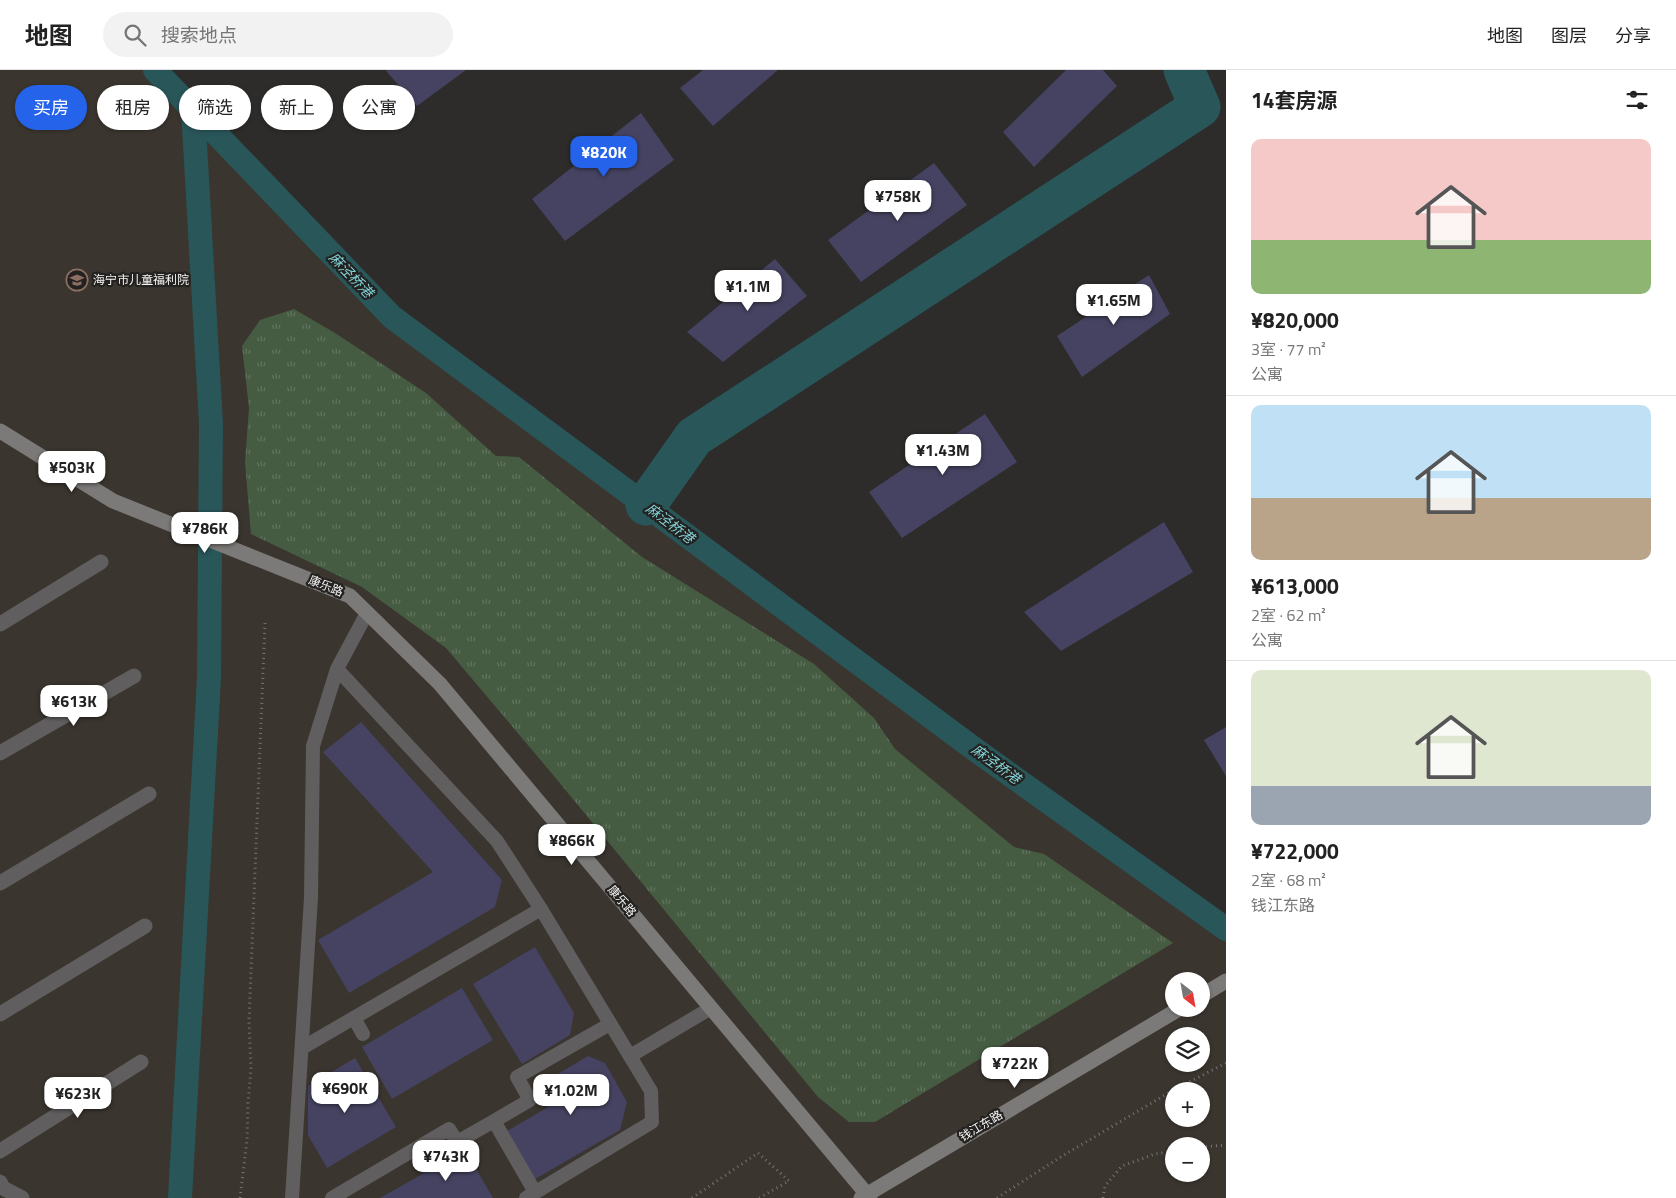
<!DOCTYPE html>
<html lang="zh">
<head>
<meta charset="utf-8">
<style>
	:root { --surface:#fff; --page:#f2f2f2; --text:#222; --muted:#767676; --line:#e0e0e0; --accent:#2563eb }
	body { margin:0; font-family:"Titillium Web","Noto Sans SC",sans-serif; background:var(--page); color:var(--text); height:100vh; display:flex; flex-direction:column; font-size:19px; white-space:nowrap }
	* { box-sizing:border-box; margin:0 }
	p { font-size:16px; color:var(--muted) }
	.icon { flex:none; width:28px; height:28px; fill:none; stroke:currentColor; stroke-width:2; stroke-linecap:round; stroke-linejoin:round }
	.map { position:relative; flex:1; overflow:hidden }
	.panel { display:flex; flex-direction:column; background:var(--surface); width:450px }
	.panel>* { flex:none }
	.banner { position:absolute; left:15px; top:15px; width:475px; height:45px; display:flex; gap:10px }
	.needle { width:32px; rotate:149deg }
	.fabs { position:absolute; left:1165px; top:902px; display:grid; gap:10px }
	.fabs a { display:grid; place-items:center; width:45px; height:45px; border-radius:50%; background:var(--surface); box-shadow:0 1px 4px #0004; font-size:25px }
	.price { position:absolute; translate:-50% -42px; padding:0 11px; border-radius:10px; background:#fff; color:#222; font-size:16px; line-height:32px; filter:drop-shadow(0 1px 2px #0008) }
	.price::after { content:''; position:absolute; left:50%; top:30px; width:15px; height:11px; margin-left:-8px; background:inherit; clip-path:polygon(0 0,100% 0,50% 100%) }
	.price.selected { background:var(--accent); color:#fff }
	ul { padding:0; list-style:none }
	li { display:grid; align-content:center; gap:10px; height:265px; padding:0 25px }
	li+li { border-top:1px solid var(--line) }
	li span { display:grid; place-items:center; height:155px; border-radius:10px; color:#555 }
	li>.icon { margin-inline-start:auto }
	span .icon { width:90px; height:90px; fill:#fffc; stroke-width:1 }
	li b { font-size:21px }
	h2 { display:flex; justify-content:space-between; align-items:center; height:60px; padding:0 25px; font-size:21px }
	.tag { padding:0 18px; border-radius:22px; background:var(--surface); box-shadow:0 1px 4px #0004; font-size:18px; line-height:45px }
	.tag.selected { background:var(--accent); color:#fff }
	header { display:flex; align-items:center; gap:30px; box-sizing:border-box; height:70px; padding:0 25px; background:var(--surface); border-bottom:1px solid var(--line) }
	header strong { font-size:24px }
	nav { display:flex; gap:28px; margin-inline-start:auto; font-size:18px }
	.search { width:350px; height:45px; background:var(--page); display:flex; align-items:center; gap:12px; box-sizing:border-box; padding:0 18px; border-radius:28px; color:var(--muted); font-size:19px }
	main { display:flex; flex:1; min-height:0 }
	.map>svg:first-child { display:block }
	.built { fill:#3a352e; fill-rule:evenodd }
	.grass { fill:url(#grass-tufts) }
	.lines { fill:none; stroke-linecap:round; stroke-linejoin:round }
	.canal { stroke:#295659; stroke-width:24 }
	.river { stroke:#295659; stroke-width:41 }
	.building { fill:#454361 }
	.path { stroke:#767573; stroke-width:3; stroke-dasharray:1 4; stroke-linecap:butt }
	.lane { stroke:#605e5e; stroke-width:14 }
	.street { stroke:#605e5e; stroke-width:15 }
	.secondary { stroke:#7c7a79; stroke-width:15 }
	.labels { text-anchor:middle; stroke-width:4.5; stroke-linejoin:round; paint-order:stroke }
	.poi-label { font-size:12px; fill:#f6f5f3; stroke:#232220; text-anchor:start }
	.street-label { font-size:12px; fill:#f6f5f3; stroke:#232220 }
	.water-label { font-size:14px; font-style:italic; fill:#83d4da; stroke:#232220 }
</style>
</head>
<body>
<header>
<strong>地图</strong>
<div class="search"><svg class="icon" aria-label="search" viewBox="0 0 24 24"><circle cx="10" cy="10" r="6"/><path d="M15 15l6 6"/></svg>搜索地点</div>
<nav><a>地图</a><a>图层</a><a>分享</a></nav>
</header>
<main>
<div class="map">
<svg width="1226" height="1128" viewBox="0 0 1226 1128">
	<defs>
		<pattern id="grass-tufts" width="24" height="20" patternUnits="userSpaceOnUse" patternTransform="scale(1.25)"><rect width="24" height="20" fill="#465c42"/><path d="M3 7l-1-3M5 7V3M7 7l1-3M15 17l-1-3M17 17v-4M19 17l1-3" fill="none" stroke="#61745e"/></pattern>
	</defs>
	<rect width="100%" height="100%" fill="#2d2c2a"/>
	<!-- built -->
	<path class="built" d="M0,0h154l238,247 585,434 249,178v269h-1226zM1174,911h27v28h-27zM1174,966h27v28h-27zM1174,1021h27v28h-27zM1174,1076h27v28h-27z"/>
	<!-- grass -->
	<path class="grass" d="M294,239l41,24 91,60 70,63 23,1 123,100 172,107 60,54 21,31 119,98 30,7 129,89 -298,179h-26l-31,-25 -269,-327 -103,-122 -84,-61 -111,-53 -6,-72 4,-54 -7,-62 18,-26z"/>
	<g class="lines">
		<!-- canal -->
		<path class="canal" d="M155,0l237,247 585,434 249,178
			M180,1128l29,-520 2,-254 -18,-315"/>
		<!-- river -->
		<path class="river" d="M646,435l48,-68 506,-330 -16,-37"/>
	</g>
	<!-- building -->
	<path class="building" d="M388,0h78l-49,36 -31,-35z
		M703,0h75l-65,56 -33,-38z
		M1066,0h37l14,16 -83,81 -31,-35z
		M641,43l33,47 -109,81 -33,-42z
		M934,93l33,42 -106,77 -33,-42z
		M775,189l32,37 -84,66 -36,-30z
		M1149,205l21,39 -88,63 -25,-41z
		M985,344l32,48 -115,76 -33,-46z
		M1164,452l29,50 -132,79 -37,-39z
		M361,652l141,158 -7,27 -146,86 -31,-53 115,-68 -110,-120z
		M1226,657v49l-22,-36z
		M535,877l39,66 -4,22 -48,29 -49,-80z
		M462,918l31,52 -101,59 -30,-52z
		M588,986l17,7 22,39 -7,28 -85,49 -28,-48 41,-24 -12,-20z
		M355,988l41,69 -69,41 -19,-33v-49z
		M465,1080l28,48h-113z"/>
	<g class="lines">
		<!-- path -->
		<path class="path" d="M1201,1077l25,-2
			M240,1128l7,-58 1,-37 3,-34 -2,-48 16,-398
			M692,1128l66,-45 31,28 -30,17
			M997,1128l62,-40 111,-66 56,-29
			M1103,1128l2,-12 17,-20 33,-12 19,-3"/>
		<!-- lane -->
		<path class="lane" d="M337,599l160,172 44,68 110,182 1,31 -126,76
			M354,948l9,16
			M302,978l239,-139
			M630,986l81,-48
			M535,1122l-41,-71 36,-21 -13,-23 93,-53
			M292,1128l19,-300 2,-152 24,-77 30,-56
			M332,1128l117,-69 8,13 37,-21"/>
		<!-- street -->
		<path class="street" d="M0,554l101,-62
			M0,683l134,-77
			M0,813l149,-89
			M0,944l145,-88
			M0,1081l141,-89
			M0,1112l3,6 19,10"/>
		<!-- secondary -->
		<path class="secondary" d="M0,361l113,70 237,95 90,88 430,514
			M1201,926l25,-15
			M861,1128l318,-189"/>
	</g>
	<!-- icons -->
	<defs>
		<g id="school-ring" transform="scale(1.125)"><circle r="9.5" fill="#232220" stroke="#8d6e63" stroke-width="1.5"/><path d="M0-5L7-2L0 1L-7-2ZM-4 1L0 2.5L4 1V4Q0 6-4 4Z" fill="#8d6e63"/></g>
	</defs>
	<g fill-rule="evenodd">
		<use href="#school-ring" x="77" y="210"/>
	</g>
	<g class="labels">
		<!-- poi labels -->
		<g class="poi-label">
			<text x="93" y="214">海宁市儿童福利院</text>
		</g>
		<!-- street labels -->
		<g class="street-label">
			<text transform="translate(326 516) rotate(22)" y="4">康乐路</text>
			<text transform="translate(622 831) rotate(50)" y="4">康乐路</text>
			<text transform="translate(981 1056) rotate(-31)" y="4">钱江东路</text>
		</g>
		<!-- water labels -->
		<g class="water-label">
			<text transform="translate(351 205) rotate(46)" y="5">麻泾桥港</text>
			<text transform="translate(670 453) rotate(37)" y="5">麻泾桥港</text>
			<text transform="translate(996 694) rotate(36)" y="5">麻泾桥港</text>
		</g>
	</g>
</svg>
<div class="fabs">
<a><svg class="needle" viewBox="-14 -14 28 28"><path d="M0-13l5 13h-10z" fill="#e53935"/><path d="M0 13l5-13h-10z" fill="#767676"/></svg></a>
<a><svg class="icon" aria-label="layers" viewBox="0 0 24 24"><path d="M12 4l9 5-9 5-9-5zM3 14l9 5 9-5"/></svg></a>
<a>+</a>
<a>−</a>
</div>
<b class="price selected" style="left:604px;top:108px">¥820K</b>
<b class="price" style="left:898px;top:152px">¥758K</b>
<b class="price" style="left:748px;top:242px">¥1.1M</b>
<b class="price" style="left:1114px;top:256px">¥1.65M</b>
<b class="price" style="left:943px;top:406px">¥1.43M</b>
<b class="price" style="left:72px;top:423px">¥503K</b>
<b class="price" style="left:205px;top:484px">¥786K</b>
<b class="price" style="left:74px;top:657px">¥613K</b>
<b class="price" style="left:572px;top:796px">¥866K</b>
<b class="price" style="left:1015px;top:1019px">¥722K</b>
<b class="price" style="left:345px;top:1044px">¥690K</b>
<b class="price" style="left:571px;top:1046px">¥1.02M</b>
<b class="price" style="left:78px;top:1049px">¥623K</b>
<b class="price" style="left:446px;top:1112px">¥743K</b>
<div class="banner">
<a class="tag selected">买房</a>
<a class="tag">租房</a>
<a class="tag">筛选</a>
<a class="tag">新上</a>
<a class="tag">公寓</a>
</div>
</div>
<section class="panel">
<h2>14套房源<svg class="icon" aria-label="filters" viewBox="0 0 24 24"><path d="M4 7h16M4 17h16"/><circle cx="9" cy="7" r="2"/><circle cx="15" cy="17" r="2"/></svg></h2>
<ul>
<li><span style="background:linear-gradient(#f6c9c9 65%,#8fb573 0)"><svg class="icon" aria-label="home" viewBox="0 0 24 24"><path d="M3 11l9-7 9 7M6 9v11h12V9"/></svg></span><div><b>¥820,000</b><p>3室 · 77 m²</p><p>公寓</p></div></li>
<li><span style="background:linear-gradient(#bfe0f5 60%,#b9a48a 0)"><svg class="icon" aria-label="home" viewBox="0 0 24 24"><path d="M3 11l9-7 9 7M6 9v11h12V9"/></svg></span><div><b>¥613,000</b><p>2室 · 62 m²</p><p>公寓</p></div></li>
<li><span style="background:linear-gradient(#dfe7d0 75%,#9aa5b1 0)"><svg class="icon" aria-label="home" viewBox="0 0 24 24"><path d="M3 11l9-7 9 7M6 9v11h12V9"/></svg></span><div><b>¥722,000</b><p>2室 · 68 m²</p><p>钱江东路</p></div></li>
</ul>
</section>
</main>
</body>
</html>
